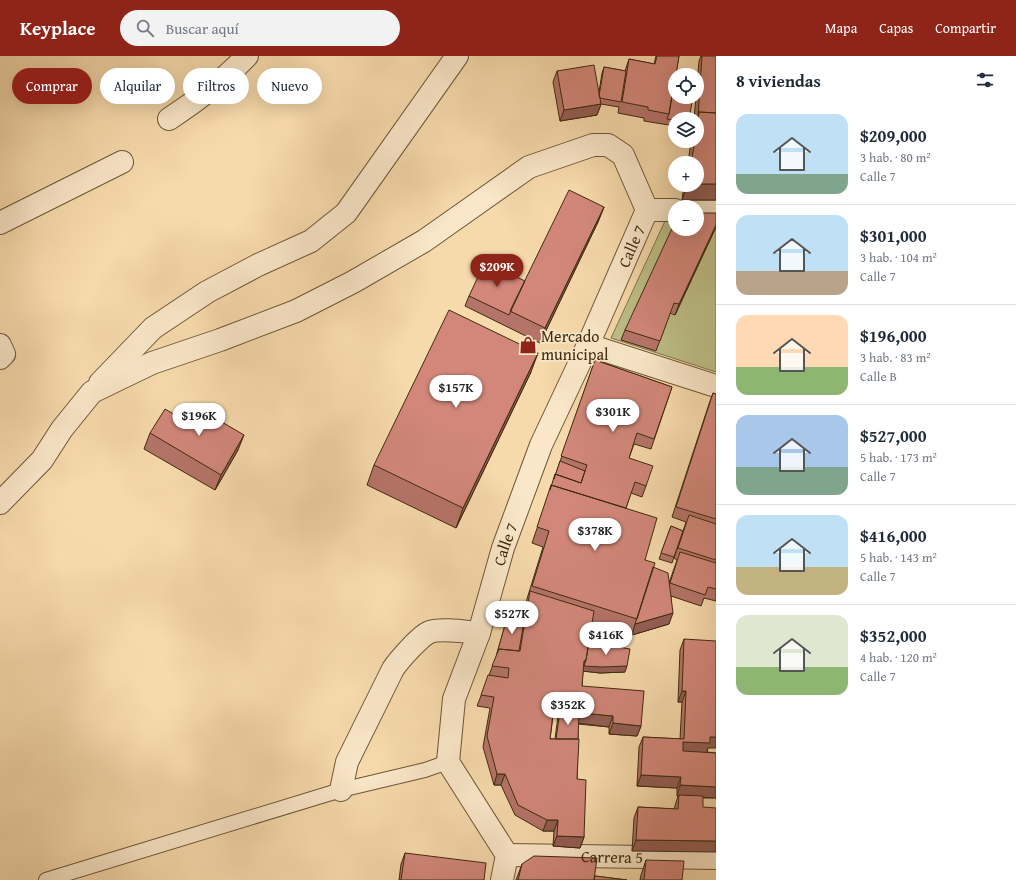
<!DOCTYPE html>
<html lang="es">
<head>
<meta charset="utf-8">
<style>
	:root { --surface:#fff; --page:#f2f2f3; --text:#1f2937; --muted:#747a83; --line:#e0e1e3; --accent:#8f2418 }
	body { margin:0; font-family:"Gentium Book Plus",serif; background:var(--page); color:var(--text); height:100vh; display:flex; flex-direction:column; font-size:15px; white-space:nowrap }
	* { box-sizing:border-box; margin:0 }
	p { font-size:13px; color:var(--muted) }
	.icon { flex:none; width:22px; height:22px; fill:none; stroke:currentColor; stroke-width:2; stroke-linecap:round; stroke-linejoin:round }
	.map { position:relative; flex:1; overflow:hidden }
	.panel { display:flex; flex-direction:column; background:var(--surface); width:300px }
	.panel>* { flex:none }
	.top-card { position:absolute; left:12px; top:12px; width:380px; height:36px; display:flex; gap:8px }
	.tools { position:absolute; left:668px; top:12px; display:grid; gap:8px }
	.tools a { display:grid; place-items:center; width:36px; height:36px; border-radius:50%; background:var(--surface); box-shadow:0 4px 16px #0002; font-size:20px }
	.price { position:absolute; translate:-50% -34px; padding:0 9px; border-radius:14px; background:#fff; color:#222; font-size:13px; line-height:26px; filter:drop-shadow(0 1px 2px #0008) }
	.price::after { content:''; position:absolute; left:50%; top:24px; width:12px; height:9px; margin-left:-6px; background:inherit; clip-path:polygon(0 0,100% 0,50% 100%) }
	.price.selected { background:var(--accent); color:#fff }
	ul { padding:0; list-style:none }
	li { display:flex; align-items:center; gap:12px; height:100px; padding:0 20px }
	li+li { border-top:1px solid var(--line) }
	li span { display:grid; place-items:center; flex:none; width:112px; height:80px; border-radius:12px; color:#555 }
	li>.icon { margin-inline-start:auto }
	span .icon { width:48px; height:48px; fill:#fffc; stroke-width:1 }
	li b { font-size:17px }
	h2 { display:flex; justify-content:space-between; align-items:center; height:48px; padding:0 20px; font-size:17px }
	.pill { padding:0 14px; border-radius:18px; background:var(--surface); box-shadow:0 4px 16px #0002; font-size:14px; line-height:36px }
	.pill.selected { background:var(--accent); color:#fff }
	header { display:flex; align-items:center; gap:24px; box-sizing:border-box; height:56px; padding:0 20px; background:var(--accent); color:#fff }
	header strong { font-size:19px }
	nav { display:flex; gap:22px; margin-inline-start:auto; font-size:14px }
	.search { width:280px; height:36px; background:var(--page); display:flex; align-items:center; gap:10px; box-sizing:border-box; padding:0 14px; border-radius:22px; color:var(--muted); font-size:15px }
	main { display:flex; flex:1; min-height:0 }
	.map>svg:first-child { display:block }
	.green { fill:#bebf88; stroke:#7e754b }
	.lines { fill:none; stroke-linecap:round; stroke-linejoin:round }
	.lane-casing { stroke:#6d5736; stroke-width:16 }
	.street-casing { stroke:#6d5736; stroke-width:24 }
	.lane { stroke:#fae7c9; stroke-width:14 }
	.street { stroke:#fae7c9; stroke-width:22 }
	.wall { fill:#b57469; stroke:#3f2b0e; fill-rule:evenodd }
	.shaded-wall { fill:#935e55; stroke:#3f2b0e }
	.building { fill:#d2877a; stroke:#3f2b0e }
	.labels { text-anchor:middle; stroke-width:3.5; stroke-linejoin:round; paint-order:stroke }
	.street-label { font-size:16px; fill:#3f2b0e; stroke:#fae7c9 }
	.poi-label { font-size:16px; fill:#3f2b0e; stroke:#fae7c9; text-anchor:start }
</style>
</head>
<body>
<header>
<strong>Keyplace</strong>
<div class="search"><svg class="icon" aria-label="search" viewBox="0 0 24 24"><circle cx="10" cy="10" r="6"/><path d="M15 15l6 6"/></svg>Buscar aquí</div>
<nav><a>Mapa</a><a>Capas</a><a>Compartir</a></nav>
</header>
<main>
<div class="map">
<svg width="716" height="824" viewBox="0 0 716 824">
	<rect width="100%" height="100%" fill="#f7daac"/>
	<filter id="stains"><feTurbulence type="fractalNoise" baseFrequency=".005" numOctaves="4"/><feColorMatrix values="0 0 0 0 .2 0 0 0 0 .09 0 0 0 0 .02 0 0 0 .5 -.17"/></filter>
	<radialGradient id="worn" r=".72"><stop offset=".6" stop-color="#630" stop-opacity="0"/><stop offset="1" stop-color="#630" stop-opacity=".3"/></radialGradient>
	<!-- green -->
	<path class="green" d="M665,165h10v8h22l19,-7v150l-105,-34z"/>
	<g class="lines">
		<!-- lane casing -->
		<g class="lane-casing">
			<path id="lane" d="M46,824l295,-90 84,-20 23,-8"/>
		</g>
		<!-- street casing -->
		<g class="street-casing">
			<g id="street">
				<path d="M169,63c29,-19 54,-38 78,-63"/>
				<path d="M647,154h28"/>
				<path d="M697,154h19"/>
				<path d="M0,167l122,-61"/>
				<path d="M0,289l4,9 -4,4"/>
				<path d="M588,289l128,41"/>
				<path d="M100,327l53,-55 54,-36 51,-27 53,-24 35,-28 111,-157"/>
				<path d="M0,447l42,-43 20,-31 30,-37 60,-29 68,-23 76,-29 57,-29 71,-41 105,-74 64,-22h15l15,10 24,55"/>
				<path d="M341,734l6,-28 46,-93c6,-9 28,-34 37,-37 12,-4 37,0 49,1"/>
				<path id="s1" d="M507,799l209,3"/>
				<path id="s2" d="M502,824l5,-25 -59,-93 6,-63 25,-66 24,-85 38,-103 47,-100 59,-135"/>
			</g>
		</g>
		<!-- lane -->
		<use href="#lane" class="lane"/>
		<!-- street -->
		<use href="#street" class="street"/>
	</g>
	<!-- wall -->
	<path class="wall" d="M656,0h23l-6,33 2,37 -31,-5v-3l-26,-5 1,-6 -18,-3 -4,11 -37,6 -7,-39 4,-11 42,21 3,-19 2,-6 21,4 4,-12 25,5z
		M701,0h15v144h-34l2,-15h13v-22h-9l3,-22h6v-22h-3l2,-22h1v-13l2,-23z
		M604,151l-6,15 -58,121 -75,-37 4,-10 56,-15z
		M716,157v14l-41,88 -5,-2 -14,38 -35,-11 4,-10z
		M595,304l77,27 -21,62 -17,-5 -5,14 17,28 -4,11 -11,-4 -5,15 19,52 24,23 8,-23 -3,-2 12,-36 -14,-5 37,-113 4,-11 3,1v207l-12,-3 -3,8 -30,-10 -2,28 -37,11 -40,-13 -3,20 36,30 -25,1 -17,-2 -1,15 59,40 -4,10 -28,-2v-7l-31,-3v15l-1,40 7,58 -4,11 -27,-2 1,-15h-11l-28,-16 -14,-30h-7l-11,-38 7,-39 -13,-2 19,-49 11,-39 16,3 3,-19 17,-55 -11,-4zM553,660h5l-3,23h-5z
		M531,316l-75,156 -89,-43 7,-20z
		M184,364l54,30 -23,40 -71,-41 6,-16z
		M671,470l12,5 -11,32 -13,-4z
		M684,583l24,109 -1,4 9,1v45h-13l-71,53 2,-33 4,-11 36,2 1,-3 3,-10h-1v-8l-40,-2 2,-39 4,-10 37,2 2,-37h-4l2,-52z
		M405,797l79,27h-85l2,-16z
		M646,804l36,20h-42l1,-5z
		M522,808l73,12 32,4h-111z"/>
	<!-- shaded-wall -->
	<path class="shaded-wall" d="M601,48l-4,11 -37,6 4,-11z
		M697,128h19v16h-34l5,-15h10z
		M604,151l-6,15 -58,121 5,-15z
		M716,169v2l-41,88 4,-11z
		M538,297l-7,19 -75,156 7,-20z
		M244,379l-6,15 -23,40 6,-15z
		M673,557l-4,11 -37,11 3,-11z
		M586,604l41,6 -2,6 -25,1 -18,-2 2,-10z
		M682,635h4l-4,11h-4z
		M554,649l27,3 -4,11 -17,-8 -2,5h-8z
		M581,657l32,3 -4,11 -32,-4z
		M613,667l28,3 -4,10 -28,-2z
		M710,681h6v11h-8l-2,6 -27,-1 4,-11z
		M497,718h8l-4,11h-7z
		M641,719l40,2 -4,11 -40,-2z
		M680,729l36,2v11l-39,-2z
		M547,764h11l-4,11h-11z
		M557,780l27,1 -4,11 -27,-2z
		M636,784l80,1v11l-84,-1z"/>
	<!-- building -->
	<path class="building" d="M657,0h22l-3,19h-1v3l-6,36 -21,-4v-3l-26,-5 7,-43 26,5z
		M702,0h14v57l-17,-1 -1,5z
		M594,9l7,39 -37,6 -7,-39z
		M604,11l22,4 -5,31 -21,-4 -1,-2z
		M673,33h2v8h18l-4,22h-14v1l-8,-1 2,-5z
		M699,56l17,1v71h-19v-21h-6l4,-22h2v-15z
		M569,134l35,17 -59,121 -35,-17z
		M697,157h19v12l-37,79 -5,-1 -14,38 -35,-11 50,-108v7h22z
		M485,206l40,19 -16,34 -40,-19z
		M449,254l89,43 -75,155 -89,-43z
		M595,304l77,27 -18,52 -17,-6 -8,25 24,8 -7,20 -11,-4 -9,26 -75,-23 -1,5 5,-16 26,9 6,-18 -26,-9z
		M713,337l3,1v125l-40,-12z
		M193,349l51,30 -23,40 -71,-42 15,-24 19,11z
		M560,405l25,10 -4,12 -26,-9 -1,5z
		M551,429l106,33 -12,42 10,3 -18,56 -105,-33 17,-55 -12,-4z
		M689,459l27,9v36l-38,-12z
		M671,470l12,5 -9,26 -13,-4z
		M680,496l36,11v26l-8,-2 -3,8 -35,-12z
		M653,511l15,6 5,40 -38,11z
		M530,535l64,20 -8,49 -2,1 -2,25 62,5 -3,35 -28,-3v-7l-32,-3v-5l-27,-3 -4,34h29l-2,40 9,1 -2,57 -27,-1 1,-16h-11l-29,-15 -13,-31h-8l-10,-38 7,-39 -13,-2 7,-20 20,3 1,-10 -17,-2 7,-17 21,2z
		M507,562l17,3 -5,30 -20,-2 -2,4z
		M684,583l32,2v96h-6v6l-27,-1v9l33,2v34l-36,-2 1,-8 -40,-2 2,-38 41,2 2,-48h-4z
		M589,586l41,7 -3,17 -25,1 -18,-1 2,-6z
		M560,655l19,2 -1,26h-22z
		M679,739l24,1v11l13,1v33l-80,-1 2,-33 40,2z
		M405,797l81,10 -2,17h-83z
		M534,800l63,2 -3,22h-76l4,-16z
		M646,804l38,1 -2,19h-38z
		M595,820l32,4h-33z"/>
	<!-- icons -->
	<defs>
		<g id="shop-bare" transform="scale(1.38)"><path d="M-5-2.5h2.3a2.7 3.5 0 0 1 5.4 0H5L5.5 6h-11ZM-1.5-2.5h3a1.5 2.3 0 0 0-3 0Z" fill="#8f2418" stroke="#fae7c9" stroke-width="2.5" paint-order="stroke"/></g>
	</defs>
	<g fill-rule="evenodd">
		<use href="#shop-bare" x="528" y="289"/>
	</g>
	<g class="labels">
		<!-- street labels -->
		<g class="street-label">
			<text dy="6" stroke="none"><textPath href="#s2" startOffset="686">Calle 7</textPath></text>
			<text dy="6" stroke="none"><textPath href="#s2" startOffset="362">Calle 7</textPath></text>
			<text dy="6" stroke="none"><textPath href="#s1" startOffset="105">Carrera 5</textPath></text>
		</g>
		<!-- poi labels -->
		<g class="poi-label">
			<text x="541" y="286">Mercado<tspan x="541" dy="18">municipal</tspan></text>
		</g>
	</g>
	<rect width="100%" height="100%" filter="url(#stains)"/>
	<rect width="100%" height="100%" fill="url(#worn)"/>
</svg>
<div class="tools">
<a><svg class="icon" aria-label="locate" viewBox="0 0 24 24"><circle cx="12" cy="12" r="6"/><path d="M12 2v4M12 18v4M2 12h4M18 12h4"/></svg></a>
<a><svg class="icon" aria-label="layers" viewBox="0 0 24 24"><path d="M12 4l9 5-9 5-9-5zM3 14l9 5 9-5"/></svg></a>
<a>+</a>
<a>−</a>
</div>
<b class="price selected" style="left:497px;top:232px">$209K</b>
<b class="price" style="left:456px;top:353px">$157K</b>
<b class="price" style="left:613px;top:377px">$301K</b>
<b class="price" style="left:199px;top:381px">$196K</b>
<b class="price" style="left:595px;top:496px">$378K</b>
<b class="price" style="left:512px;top:579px">$527K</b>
<b class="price" style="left:606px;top:600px">$416K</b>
<b class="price" style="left:568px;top:670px">$352K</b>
<div class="top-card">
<a class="pill selected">Comprar</a>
<a class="pill">Alquilar</a>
<a class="pill">Filtros</a>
<a class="pill">Nuevo</a>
</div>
</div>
<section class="panel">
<h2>8 viviendas<svg class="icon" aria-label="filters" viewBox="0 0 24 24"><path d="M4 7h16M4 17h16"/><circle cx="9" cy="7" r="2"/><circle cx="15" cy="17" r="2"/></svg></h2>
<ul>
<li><span style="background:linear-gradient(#bfe0f5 75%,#7fa58c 0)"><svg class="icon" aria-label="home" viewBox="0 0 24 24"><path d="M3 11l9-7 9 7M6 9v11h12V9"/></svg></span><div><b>$209,000</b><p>3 hab. · 80 m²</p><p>Calle 7</p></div></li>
<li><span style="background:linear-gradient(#bfe0f5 70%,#b9a48a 0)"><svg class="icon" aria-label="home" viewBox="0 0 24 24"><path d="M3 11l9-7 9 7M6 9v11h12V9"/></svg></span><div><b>$301,000</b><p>3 hab. · 104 m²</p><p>Calle 7</p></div></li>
<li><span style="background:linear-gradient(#ffd9b3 65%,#8fb573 0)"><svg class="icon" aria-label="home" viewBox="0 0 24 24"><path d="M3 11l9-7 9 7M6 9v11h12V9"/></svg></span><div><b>$196,000</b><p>3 hab. · 83 m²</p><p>Calle B</p></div></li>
<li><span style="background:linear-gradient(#a9c7e8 65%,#7fa58c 0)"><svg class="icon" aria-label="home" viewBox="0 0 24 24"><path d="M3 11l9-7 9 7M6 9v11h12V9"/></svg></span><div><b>$527,000</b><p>5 hab. · 173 m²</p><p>Calle 7</p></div></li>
<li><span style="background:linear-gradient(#bfe0f5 65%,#c2b280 0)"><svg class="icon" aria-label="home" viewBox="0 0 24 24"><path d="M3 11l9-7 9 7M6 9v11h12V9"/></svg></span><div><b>$416,000</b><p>5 hab. · 143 m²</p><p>Calle 7</p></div></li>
<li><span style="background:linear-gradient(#dfe7d0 65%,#8fb573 0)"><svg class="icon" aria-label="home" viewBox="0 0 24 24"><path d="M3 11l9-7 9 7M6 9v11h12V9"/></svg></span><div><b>$352,000</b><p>4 hab. · 120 m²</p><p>Calle 7</p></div></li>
</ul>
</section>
</main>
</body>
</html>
